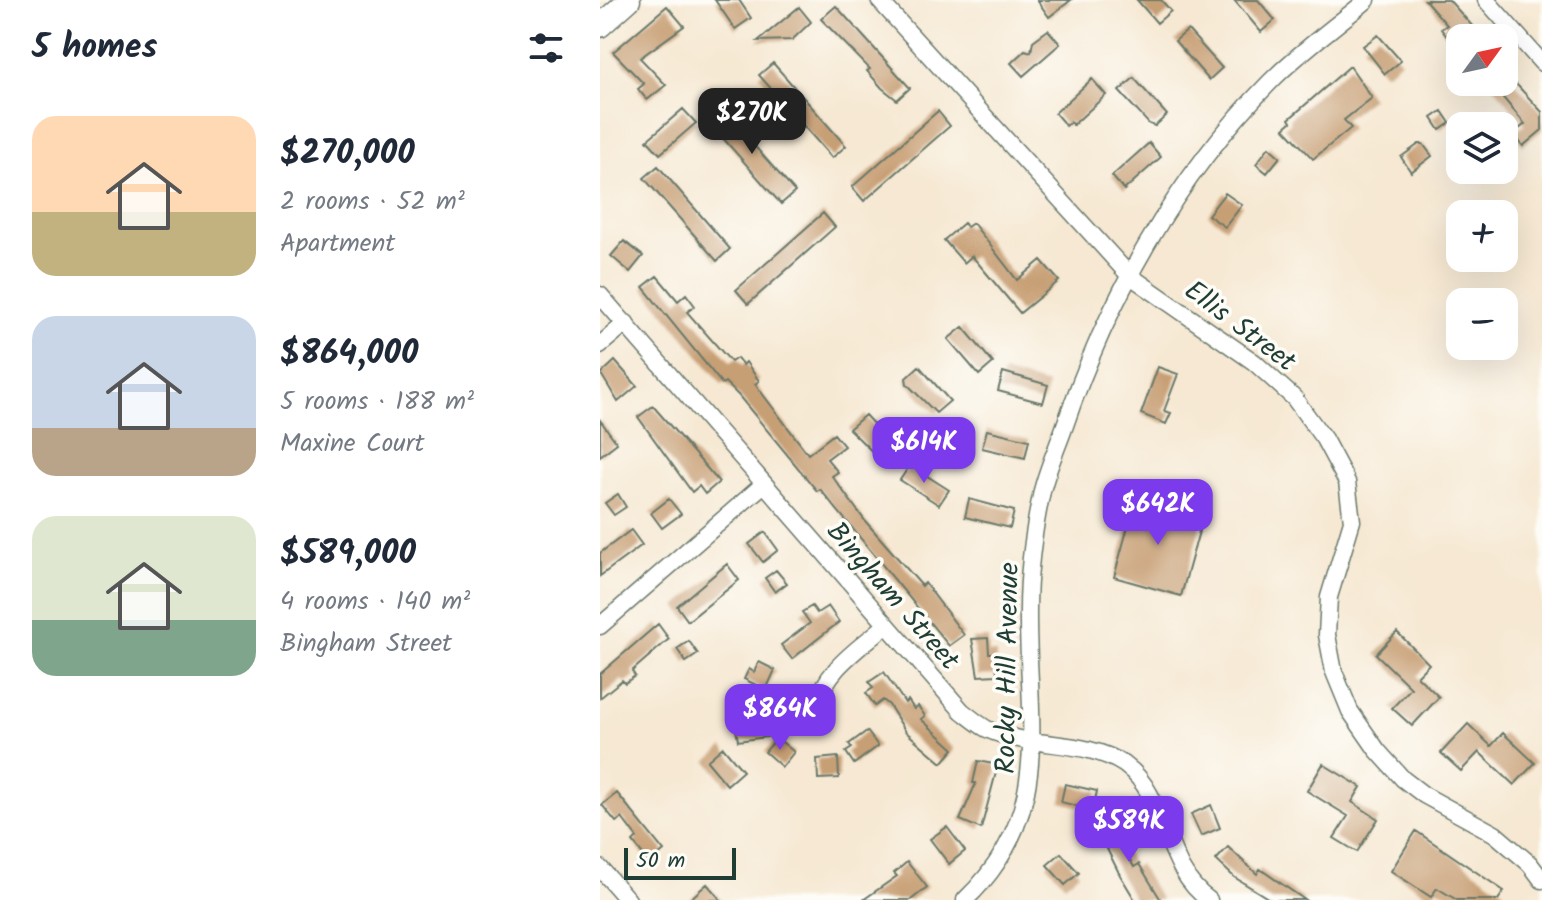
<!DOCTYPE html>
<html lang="en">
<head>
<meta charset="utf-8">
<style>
	:root { --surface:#fff; --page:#f2f2f3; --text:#1f2937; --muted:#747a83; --accent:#7c3aed }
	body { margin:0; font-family:Kalam,sans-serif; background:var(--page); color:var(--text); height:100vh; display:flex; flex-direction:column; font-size:30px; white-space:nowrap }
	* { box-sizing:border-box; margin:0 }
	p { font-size:26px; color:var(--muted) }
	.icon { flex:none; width:44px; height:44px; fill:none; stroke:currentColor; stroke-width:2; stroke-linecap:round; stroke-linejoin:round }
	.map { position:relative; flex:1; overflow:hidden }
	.panel { display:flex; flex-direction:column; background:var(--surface); width:600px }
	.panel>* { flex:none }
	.needle { width:52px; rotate:57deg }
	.fabs { position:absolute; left:846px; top:24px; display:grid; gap:16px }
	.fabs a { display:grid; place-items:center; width:72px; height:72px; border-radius:16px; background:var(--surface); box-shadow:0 8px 32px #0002; font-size:40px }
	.scale { position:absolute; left:24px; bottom:20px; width:112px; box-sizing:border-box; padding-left:8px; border:4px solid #1f3d34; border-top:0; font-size:22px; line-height:28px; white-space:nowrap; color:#1f3d34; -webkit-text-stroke:6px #fdfcf7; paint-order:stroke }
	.price { position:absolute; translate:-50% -68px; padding:0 18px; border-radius:16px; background:var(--accent); color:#fff; font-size:26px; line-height:52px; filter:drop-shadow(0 2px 4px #0008) }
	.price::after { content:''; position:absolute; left:50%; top:48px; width:24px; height:18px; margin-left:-12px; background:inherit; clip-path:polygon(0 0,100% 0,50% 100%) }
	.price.selected { background:#222; color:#fff }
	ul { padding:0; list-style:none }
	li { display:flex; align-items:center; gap:24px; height:200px; padding:0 32px }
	li span { display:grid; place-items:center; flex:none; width:224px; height:160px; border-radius:24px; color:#555 }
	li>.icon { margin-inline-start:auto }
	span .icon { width:96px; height:96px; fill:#fffc; stroke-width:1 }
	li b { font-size:34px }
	h2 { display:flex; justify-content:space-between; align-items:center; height:96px; padding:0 32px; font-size:34px }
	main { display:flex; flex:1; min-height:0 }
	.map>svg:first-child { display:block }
	.building { fill:#c79f74 }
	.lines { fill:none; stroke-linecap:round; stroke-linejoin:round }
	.minor-casing { stroke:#6a796b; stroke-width:19 }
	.secondary-casing { stroke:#6a796b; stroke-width:25 }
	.minor { stroke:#fff; stroke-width:16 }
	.secondary { stroke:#fff; stroke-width:22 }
	.labels { text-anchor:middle; stroke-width:7; stroke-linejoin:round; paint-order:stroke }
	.street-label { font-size:28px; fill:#1f3d34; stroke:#fdfcf7 }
</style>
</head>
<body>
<main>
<section class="panel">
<h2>5 homes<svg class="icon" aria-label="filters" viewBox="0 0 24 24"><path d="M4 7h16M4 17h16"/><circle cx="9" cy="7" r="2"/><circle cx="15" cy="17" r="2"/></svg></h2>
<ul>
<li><span style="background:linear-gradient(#ffd9b3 60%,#c2b280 0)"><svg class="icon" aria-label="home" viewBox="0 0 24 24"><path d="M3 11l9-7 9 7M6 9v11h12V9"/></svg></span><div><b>$270,000</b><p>2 rooms · 52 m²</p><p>Apartment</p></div></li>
<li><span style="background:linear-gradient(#c9d6e8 70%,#b9a48a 0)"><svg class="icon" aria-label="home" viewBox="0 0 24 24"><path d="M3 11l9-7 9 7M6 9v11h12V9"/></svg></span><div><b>$864,000</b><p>5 rooms · 188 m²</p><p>Maxine Court</p></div></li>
<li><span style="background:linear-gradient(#dfe7d0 65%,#7fa58c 0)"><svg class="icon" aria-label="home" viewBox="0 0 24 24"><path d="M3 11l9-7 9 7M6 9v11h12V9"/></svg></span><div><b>$589,000</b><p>4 rooms · 140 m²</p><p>Bingham Street</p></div></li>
</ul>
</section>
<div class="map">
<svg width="942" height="900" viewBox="0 0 942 900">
	<rect width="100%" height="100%" fill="#fdfcf7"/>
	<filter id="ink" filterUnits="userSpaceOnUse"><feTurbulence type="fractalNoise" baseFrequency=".0125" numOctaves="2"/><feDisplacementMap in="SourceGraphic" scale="16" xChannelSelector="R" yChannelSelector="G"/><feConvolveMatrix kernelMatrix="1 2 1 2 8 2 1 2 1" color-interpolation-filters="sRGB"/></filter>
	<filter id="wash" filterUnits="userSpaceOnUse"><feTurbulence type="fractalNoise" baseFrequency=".006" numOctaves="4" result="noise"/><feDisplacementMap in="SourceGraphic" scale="32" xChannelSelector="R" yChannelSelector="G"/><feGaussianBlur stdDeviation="1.8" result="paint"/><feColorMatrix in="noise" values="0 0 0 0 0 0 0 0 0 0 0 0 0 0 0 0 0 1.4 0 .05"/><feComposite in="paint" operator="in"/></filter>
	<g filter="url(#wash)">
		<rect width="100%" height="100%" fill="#f6e8d2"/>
		<g id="blocks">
			<!-- building -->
			<path class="building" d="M115,0h24l12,18 -16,11z
				M437,0h34l-22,17z
				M537,0h24l10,11 -14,12z
				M634,0h24l17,20 -14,12z
				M825,0h24l34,38h-23v15l-19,-24 6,-4z
				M67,6l17,20 -44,32 26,27 -19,15 -9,-11 6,-5 -31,-32z
				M236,6l74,82 -13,12 -15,-12 -15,-17 3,-2 -49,-50z
				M199,7l12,15 -19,18 -34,1z
				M448,30l12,14 -37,32 -12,-13 14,-13 6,2 2,-11z
				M588,30l34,38 -13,12 -34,-39z
				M778,35l23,26 -16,13 -22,-28z
				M173,63l73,83 -14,12 -73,-83z
				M750,66l22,32 -28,22 7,8 -38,31 -29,-31 7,-6 -2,-3z
				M904,71l38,41v18l-19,16 -10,-12 12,-10 -35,-42h14z
				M534,78l33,37 -12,11 -6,-2 -30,-33z
				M492,79l14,16 -33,30 -3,-3 -4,4 -11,-13z
				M83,109l13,14 -36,31 -13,-14z
				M122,109l73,83 -14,12 -73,-83z
				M338,111l12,15 -86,75 -12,-14z
				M842,111l8,12 -10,7 -8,-12z
				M549,143l12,14 -37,33 -12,-14z
				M819,144h4l9,12 -21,16 -10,-15z
				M669,147l11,10 -13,16 -11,-9z
				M58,166l72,83 -13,12 -73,-83z
				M625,193l17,12 -17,22 -17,-12z
				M223,213l12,14 -87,77 -12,-14z
				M364,223l3,4 6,-4 44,57 24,-20 18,21 -39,32 -48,-57 -8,7 -20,-23z
				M24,241l19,15 -13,16 -19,-16z
				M57,276l21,25 8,-7 9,12 -8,6 44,50 6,-4 6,7 3,-3 13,19 -4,3 53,70 26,-20 10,12 -17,13 11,13 -6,4 34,46 56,64 3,-3 39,52 -15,11 -129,-157 -3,2 -78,-95 -14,-14 -3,2 -79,-97z
				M363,327l30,36 -14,12 -31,-36z
				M15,361l22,25 -19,16 -17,-28z
				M319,366l31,35 -14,12 -29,-29 -1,-6z
				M558,367l20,7 -14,37 7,2 -5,11 -25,-10z
				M403,372l45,13 -5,18 -45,-12z
				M53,406l66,76 -14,12 -6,-8 -7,6 -54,-75z
				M265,415l31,34 -13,13 -34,-33z
				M0,420l17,23 -17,13z
				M387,430l42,10 -4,18 -43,-10z
				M310,465l39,25 -10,15 -39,-25z
				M18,494l8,13 -12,8 -9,-12z
				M536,498l67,19 -22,79 -67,-19z
				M69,499l12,15 -19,14 -11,-15z
				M369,499l45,12 -4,17 -45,-11z
				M31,530l11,15 -42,31v-23z
				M165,532l13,18 -15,12 -14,-18z
				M127,564l12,16 -51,41 -11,-15z
				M176,570l11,13 -12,9 -10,-14z
				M212,606l5,7 11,-7 11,16 -47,37 -11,-14 29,-22 -8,-11z
				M58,624l11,15 -37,32 3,5 -10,7 -3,-3 -22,18v-24z
				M797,632l32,32 -12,12 22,21 -27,29 -20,-18 19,-20 -35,-34z
				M388,638l1,15h7l1,22 -19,1 -6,-37z
				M89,641l9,13 -12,8 -9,-13z
				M159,662l16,8 -9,20 -22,-11 5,-10 5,3z
				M284,672l21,31 3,-3 6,9 4,-3 7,10 -4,3 33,30 -12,14 -36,-31 -17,-27 -6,-5 -8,6 -9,-13 7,-5 -4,-6z
				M162,703l5,34 -29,4 -2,-12 11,-1 -3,-23z
				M868,724l23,22 12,-13 32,30 -21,22 -35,-33 -18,19 -20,-18z
				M267,731l11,15 -24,18 -8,-12 6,-4 -3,-4z
				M177,738l17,14 -12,15 -17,-15z
				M123,747l20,24 -16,14 -20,-24z
				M238,757l1,21 -21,1 -1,-20z
				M378,761l20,4 -17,64 -21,-9 16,-37h-3z
				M723,764l38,23 -9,15 26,17 -21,33 -23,-14 14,-22 -41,-25z
				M465,784l32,7 -4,19 -32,-8z
				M17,793l47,58 -14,12 -17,-21 4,-4 -15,-20 -6,4 -14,-17z
				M611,805l9,23 -19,8 -10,-22z
				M521,818l11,21 -11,5 13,23 5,-3 22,36h-26l-15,-25 -13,-26 6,-3 -10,-18z
				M347,827l18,24 -16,13 -19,-25z
				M816,831l88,60 -6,9h-41l-20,-12 -6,9 -40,-26z
				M628,847l29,27 3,-5 45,31h-34l-37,-23 -18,-17z
				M461,853l18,20 -14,12 -18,-20z
				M307,862l20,25 -16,13h-48l34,-24 -3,-3z
				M107,884l14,16h-32z"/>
		</g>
	</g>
	<g filter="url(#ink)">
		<use href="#blocks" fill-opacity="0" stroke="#6a796b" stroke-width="2"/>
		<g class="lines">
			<!-- minor casing -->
			<g class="minor-casing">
				<path id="minor" d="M279,0l250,275 125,87 40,36 30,41 23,43 5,39 -23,76 -2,38 7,37 16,39 27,39 26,29 21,16 71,39 35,30 12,16
					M886,0l56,63
					M0,295l362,416c8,6 16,13 25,18 42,20 99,9 138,36 44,32 37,102 84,135
					M0,345l26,-22
					M0,626l164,-142
					M217,705c8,-36 43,-57 69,-80
					M0,868l28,32
					M365,900c90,-85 62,-179 63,-289 0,-38 6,-83 14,-120 5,-21 15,-43 22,-63 43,-127 111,-250 206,-346 29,-30 65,-55 97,-82"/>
			</g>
			<!-- secondary casing -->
			<g class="secondary-casing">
				<path id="secondary" d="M0,26l29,-26"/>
			</g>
			<!-- minor -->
			<use href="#minor" class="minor"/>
			<!-- secondary -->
			<use href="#secondary" class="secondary"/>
		</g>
	</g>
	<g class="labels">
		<!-- street labels -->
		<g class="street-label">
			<text transform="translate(641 325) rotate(37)" y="10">Ellis Street</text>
			<text transform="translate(294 595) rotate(49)" y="10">Bingham Street</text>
			<text transform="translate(406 668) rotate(-89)" y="10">Rocky Hill Avenue</text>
		</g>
	</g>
</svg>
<div class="fabs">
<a><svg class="needle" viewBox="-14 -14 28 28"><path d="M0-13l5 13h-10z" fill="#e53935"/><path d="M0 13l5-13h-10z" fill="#747a83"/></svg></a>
<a><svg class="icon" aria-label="layers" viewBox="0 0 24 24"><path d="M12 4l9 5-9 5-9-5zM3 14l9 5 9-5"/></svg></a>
<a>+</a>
<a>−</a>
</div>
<div class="scale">50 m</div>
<b class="price selected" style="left:152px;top:156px">$270K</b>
<b class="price" style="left:324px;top:485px">$614K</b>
<b class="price" style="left:558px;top:547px">$642K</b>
<b class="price" style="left:180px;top:752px">$864K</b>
<b class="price" style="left:529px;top:864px">$589K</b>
</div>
</main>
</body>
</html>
